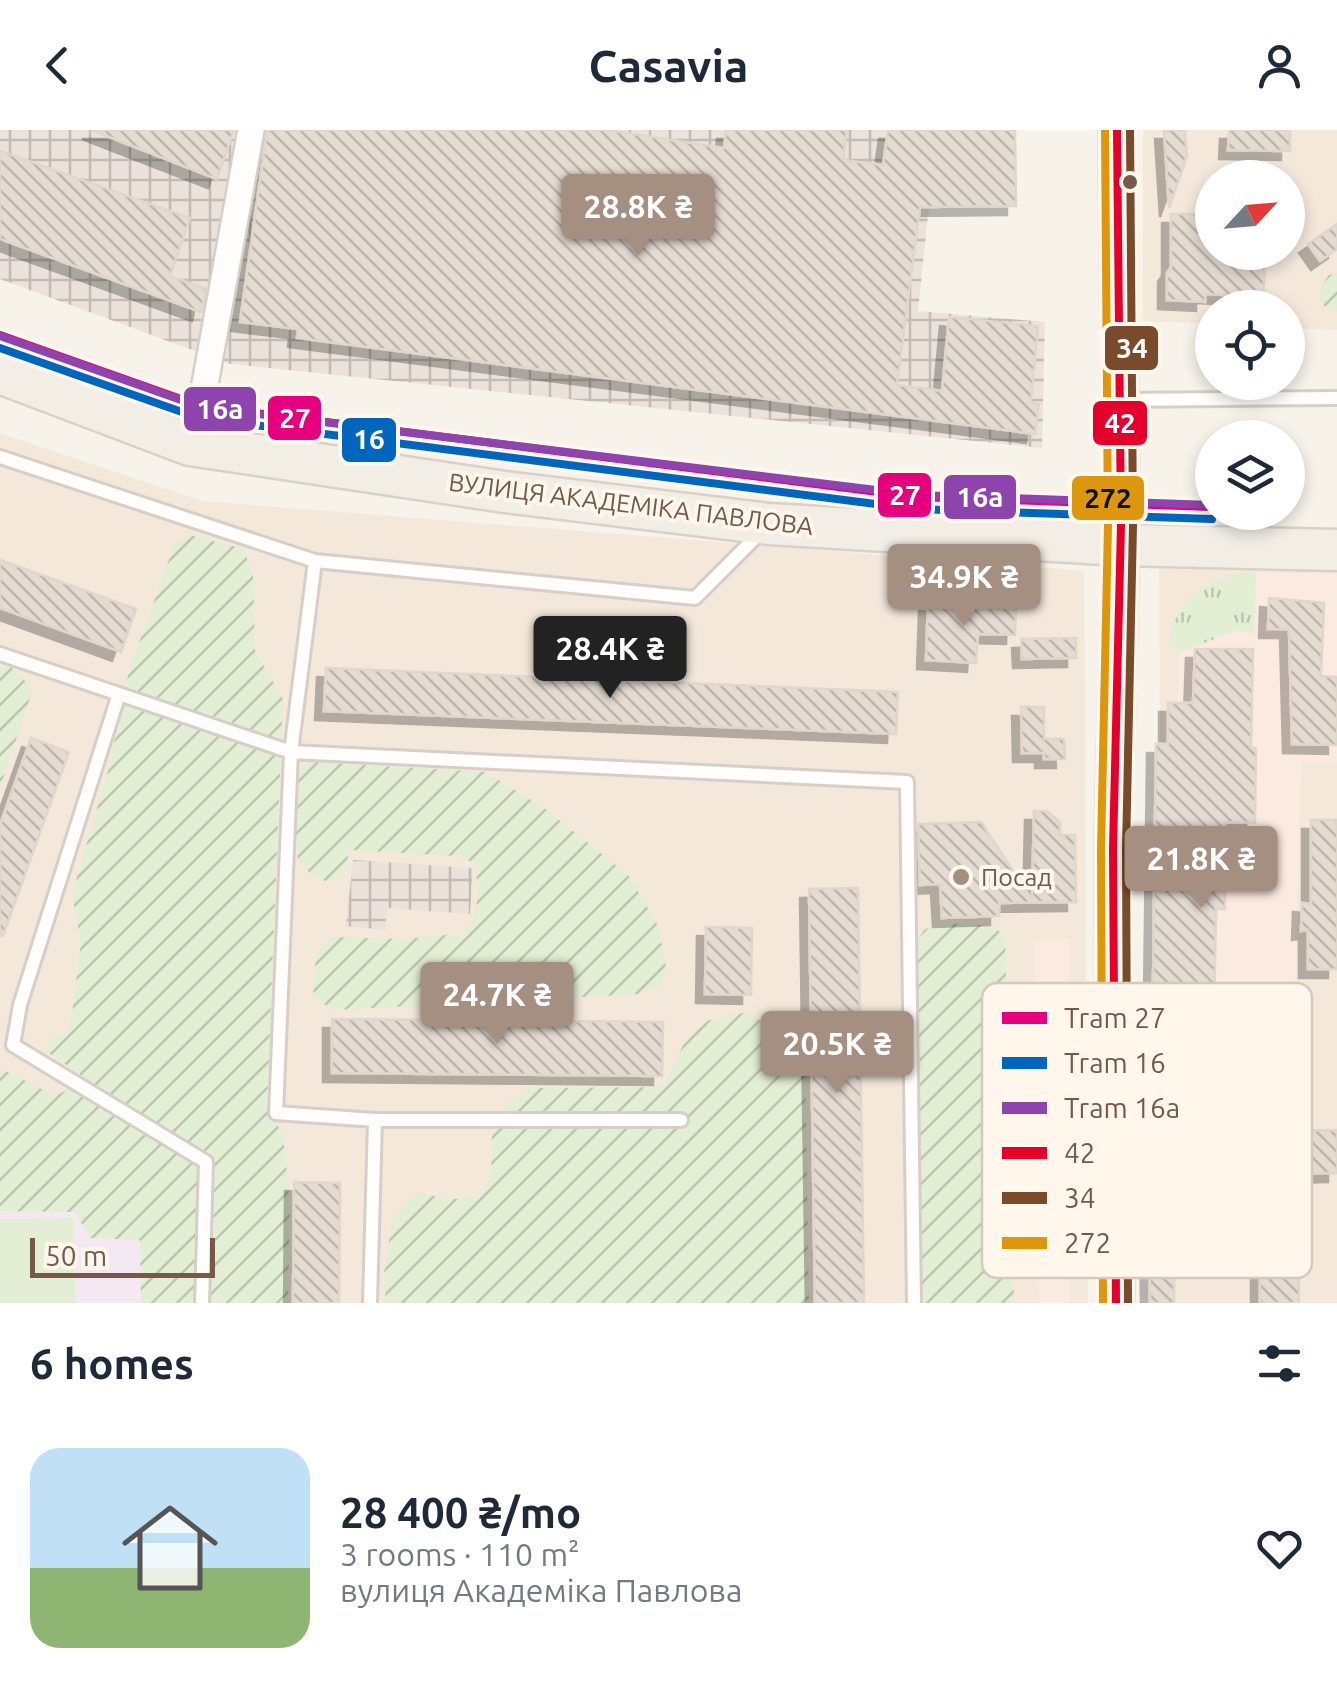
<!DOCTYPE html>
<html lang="en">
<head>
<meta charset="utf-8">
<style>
	:root { --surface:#fff; --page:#f6f6f7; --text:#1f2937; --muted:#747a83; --line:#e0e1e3; --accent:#a48f81 }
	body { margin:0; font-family:Ubuntu,sans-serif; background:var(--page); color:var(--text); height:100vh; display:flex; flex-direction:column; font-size:38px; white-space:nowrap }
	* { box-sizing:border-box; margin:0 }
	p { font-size:32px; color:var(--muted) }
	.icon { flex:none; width:55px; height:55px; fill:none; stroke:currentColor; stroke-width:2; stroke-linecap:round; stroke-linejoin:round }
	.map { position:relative; height:1173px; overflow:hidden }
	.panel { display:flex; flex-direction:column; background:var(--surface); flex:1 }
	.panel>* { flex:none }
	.needle { width:65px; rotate:64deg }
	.tools { position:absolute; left:1195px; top:30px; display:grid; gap:20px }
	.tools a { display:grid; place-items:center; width:110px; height:110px; border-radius:50%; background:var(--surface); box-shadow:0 5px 15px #0003; font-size:50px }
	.scale { position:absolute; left:30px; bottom:25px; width:185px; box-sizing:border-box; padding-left:10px; border:5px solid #775949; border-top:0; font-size:28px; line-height:35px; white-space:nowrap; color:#775949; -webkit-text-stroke:8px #fff7ec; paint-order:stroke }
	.price { position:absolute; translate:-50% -85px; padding:0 22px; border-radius:10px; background:var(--accent); color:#fff; font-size:32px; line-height:65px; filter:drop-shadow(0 2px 5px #0008) }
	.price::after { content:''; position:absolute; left:50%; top:60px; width:30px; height:22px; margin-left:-15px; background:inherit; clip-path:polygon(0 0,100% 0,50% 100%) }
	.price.selected { background:#222; color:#fff }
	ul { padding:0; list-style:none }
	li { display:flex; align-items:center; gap:30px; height:250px; padding:0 30px }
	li+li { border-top:2px solid var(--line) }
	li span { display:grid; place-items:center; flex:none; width:280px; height:200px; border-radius:30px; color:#555 }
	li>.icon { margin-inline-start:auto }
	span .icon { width:120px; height:120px; fill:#fffc; stroke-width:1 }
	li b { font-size:42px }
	h2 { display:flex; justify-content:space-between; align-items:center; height:120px; padding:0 30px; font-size:42px }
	header { display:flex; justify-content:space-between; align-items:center; height:130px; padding:0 30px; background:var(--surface); font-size:45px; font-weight:600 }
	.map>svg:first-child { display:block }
	.residential { fill:#f3e8da; fill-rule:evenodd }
	.commercial { fill:#fbeae0 }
	.industrial { fill:url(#industrial-grid) }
	.education { fill:#f4e9f3 }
	.grass { fill:url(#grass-tufts) }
	.garden { fill:url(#garden-furrows) }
	.pitch { fill:#e3efd4 }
	.building { fill:url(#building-back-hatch); stroke:#e0d6cc; stroke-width:2.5; filter:url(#shadow) }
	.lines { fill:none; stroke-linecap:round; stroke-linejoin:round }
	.lane-casing { stroke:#d6cec7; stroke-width:18 }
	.street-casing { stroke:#d6cec7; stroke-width:30 }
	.secondary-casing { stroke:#d6cec6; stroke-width:40 }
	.primary-casing { stroke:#d9d0c9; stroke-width:45 }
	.lane { stroke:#fefdfc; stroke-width:12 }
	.street { stroke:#fefdfc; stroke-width:25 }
	.secondary { stroke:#fefdfc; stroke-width:35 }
	.primary { stroke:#f3eee5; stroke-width:40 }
	.bus-1-casing { stroke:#fff7ec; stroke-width:15 }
	.bus-2-casing { stroke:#fff7ec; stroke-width:15 }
	.bus-3-casing { stroke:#fff7ec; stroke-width:15 }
	.bus-1 { stroke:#e4002b; stroke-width:8 }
	.bus-2 { stroke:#7a4b2a; stroke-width:8 }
	.bus-3 { stroke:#dd970f; stroke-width:8 }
	.tram-1-casing { stroke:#fff7ec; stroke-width:15 }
	.tram-2-casing { stroke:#fff7ec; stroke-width:15 }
	.tram-3-casing { stroke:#fff7ec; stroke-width:15 }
	.tram-1 { stroke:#e5007d; stroke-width:8 }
	.tram-2 { stroke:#0065bd; stroke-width:8 }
	.tram-3 { stroke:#8e44ad; stroke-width:8 }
	.bus-dot { fill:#775949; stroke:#fff7ec; stroke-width:4 }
	.poi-dot { fill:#a48f81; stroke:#fff7ec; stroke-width:4 }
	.labels { text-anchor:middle; stroke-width:8; stroke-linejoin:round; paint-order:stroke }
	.street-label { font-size:25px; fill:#775949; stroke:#fff7ec }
	.poi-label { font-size:25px; fill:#775949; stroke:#fff7ec; text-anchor:start }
	.key { fill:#fff7ec; stroke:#d6c8bb; stroke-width:2.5 }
	.key-label { font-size:28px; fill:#775949 }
	.line-badge { stroke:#fff7ec; stroke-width:4 }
	.badge-label { font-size:28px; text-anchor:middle; font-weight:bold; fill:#fff }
	.pale-badge-label { font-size:28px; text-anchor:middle; font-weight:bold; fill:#111 }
</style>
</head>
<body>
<header><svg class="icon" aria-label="back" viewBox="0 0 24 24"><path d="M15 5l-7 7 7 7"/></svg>Casavia<svg class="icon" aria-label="person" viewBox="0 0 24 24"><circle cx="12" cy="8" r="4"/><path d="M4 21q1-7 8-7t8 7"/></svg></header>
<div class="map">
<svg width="1337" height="1173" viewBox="0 0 1337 1173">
	<defs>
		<pattern id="industrial-grid" width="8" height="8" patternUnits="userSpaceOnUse" patternTransform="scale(2.5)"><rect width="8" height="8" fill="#ebe3db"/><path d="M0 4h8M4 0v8" fill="none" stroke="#c3bbb4"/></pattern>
		<pattern id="grass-tufts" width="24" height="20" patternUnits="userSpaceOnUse" patternTransform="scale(2.5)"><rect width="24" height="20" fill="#e3efd4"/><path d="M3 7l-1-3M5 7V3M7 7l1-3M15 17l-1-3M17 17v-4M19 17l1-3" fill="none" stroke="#bdc5ae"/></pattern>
		<pattern id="garden-furrows" width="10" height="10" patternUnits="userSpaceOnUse" patternTransform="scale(2.5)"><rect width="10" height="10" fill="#e3efd4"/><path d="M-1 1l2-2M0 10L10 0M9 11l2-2" fill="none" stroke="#bdc5ae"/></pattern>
		<pattern id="building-back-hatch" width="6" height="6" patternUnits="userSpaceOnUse" patternTransform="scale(2.5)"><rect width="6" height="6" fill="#e4dbd2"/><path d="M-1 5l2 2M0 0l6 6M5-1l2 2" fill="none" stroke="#beb5ac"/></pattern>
		<filter id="shadow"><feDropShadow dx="-9" dy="9" stdDeviation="0" flood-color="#0004"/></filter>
	</defs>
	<rect width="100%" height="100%" fill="#f7f3ea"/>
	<!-- residential -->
	<path class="residential" d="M1143,0h194v200l-49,-2v-20h-76v16l-69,-3zM1212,48h76v74h-76z
		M0,303l202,68 882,70 4,732h-1088z
		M1159,423l178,6v744h-174z"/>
	<!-- commercial -->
	<path class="commercial" d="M1256,442l81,2v188h-36l-9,362 -74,-2 -3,50h-44l8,-519 59,-23 16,3z
		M1069,809l1,364h-31l-5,-363z"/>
	<!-- industrial -->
	<path class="industrial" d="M0,0h937l-19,181 127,11 -3,126 -812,-84 -230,-85z
		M353,730l120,8 -3,46 -83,-6 -2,22 -39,-4z"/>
	<!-- education -->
	<path class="education" d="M0,1035l163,3 -3,135h-160z"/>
	<!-- grass -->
	<path class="grass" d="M1256,442l-2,62 -17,-4 -58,23 -10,-9c6,-48 42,-69 87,-72z"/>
	<!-- garden -->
	<path class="garden" d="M1337,143v40l-14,-8 -4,-15 10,-15z
		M190,405l54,14 9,27 2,75 28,48 -16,404 16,34 7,66 -2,100h-147l-1,-63 -50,-2 -15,-26 -75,-1v-143l55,28 33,-16 -42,-29 3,-11 21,-11 11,-86 -9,-49 36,-123 21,-100 46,-128z
		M0,534l11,3 22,22 -33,98z
		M313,632l172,10 62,38 82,66 29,50 8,41 -5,18 -21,9 -305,16 -22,-12 3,-45 16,-16 74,2 59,-6c16,-22 13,-44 10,-70l-17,-7 -109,-6 -3,18 -17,14c-52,-15 -34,-69 -32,-112z
		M946,793l49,3 10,13 9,364h-94l-5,-360 10,-14z
		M747,882l45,30 13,19 4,242h-423l-2,-30 8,-52 22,-28 42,6 26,-5 9,-21 1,-37 15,-31 21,-17 134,-1 25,-49 19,-17z"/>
	<!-- pitch -->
	<path class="pitch" d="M74,1088l1,85h-75v-84z"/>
	<!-- building -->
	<path class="building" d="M91,0h143l-17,49z
		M267,0h340l117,18 2,-18h121l-4,30 40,5 5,-35h127l1,76 -96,1 -23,178 45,6 7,-74 89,9 -7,77 8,1 -4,30 -738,-96 1,-9 -58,-7z
		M1164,0h21l2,26 -18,52z
		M1229,0h61v21l-62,-1z
		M0,21l190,67 -20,58 36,13 -5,23 -201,-73z
		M1171,84h36l5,6v32h37l16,15 -2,30 -58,-3v8l-38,-2v-27l4,-6z
		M1337,94v25l-17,12 -12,-17z
		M0,430l136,49 -15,43 -121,-44z
		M1269,468l55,5 -3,73 16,1v68l-45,-1 -3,-115h-21z
		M928,472l88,4 -1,29 -37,-1 -2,29 -50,-3z
		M1076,508v20l-54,1 -1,-20z
		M1195,519h58l-2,99h5l-1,75 -30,-1v87h-9l-2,111 2,8 50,3 -1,92 -50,-1v42h-58l1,-93h-6l4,-327h12v-41h25z
		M326,538l572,24 -2,42 -572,-23z
		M1021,577h23v32h20l1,20h-21v-6h-22z
		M31,608l38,14 -66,184 -3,-1v-110z
		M1034,681h13l13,11v13h15l1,67 -77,1v13l-57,2 -2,-34 -20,1 -2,-61 63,-2 51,78z
		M1311,690h26v149h-29v-39l-7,1 1,-28 9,1z
		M858,758l6,415h-49l-6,-414z
		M706,797l46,1 -1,67 -46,-1z
		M332,889l331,3 -1,54 -330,-3z
		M1337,1000v43l-39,1 1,129h-39v-172z
		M294,1052l46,1 -1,120h-46z
		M1149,1067h25v106h-24z"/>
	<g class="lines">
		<!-- lane casing -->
		<g class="lane-casing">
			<path id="lane" d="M1122,270l215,-2
				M0,327l315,104 380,37 66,-66
				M315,431l-24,191 -15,361 99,7h306
				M0,524l291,98 616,30 7,521
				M118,567l-98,308 -7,40 193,117 -4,141
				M370,1173l5,-183"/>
		</g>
		<!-- street casing -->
		<g class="street-casing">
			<path id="street" d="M190,315l13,-50 48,-265"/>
		</g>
		<!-- secondary casing -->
		<g class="secondary-casing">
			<path id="secondary" d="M1116,1173l-3,-454 8,-324 -4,-395"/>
		</g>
		<!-- primary casing -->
		<g class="primary-casing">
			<path id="primary" d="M0,243l190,72 315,47 264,32 352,21 216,5"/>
		</g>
		<!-- lane -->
		<use href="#lane" class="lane"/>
		<!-- street -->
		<use href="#street" class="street"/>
		<!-- secondary -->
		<use href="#secondary" class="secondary"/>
		<!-- primary -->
		<use href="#primary" class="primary"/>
		<!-- bus-1 casing -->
		<g class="bus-1-casing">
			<path id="bus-1" d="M1116,1173l-3,-454 8,-324 -4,-395"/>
		</g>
		<!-- bus-2 casing -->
		<g class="bus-2-casing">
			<path id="bus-2" d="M1128,1173l-2,-454 7,-324 -3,-395"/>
		</g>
		<!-- bus-3 casing -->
		<g class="bus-3-casing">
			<path id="bus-3" d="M1103,1173l-2,-454 7,-324 -3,-395"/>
		</g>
		<!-- bus-1 -->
		<use href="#bus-1" class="bus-1"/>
		<!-- bus-2 -->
		<use href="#bus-2" class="bus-2"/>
		<!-- bus-3 -->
		<use href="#bus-3" class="bus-3"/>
		<!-- tram-1 casing -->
		<g class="tram-1-casing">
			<path id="tram-1" d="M0,205l201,71 716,91 295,10"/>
		</g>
		<!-- tram-2 casing -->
		<g class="tram-2-casing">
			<path id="tram-2" d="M0,218l199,70 716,91 297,10"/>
		</g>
		<!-- tram-3 casing -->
		<g class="tram-3-casing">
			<path id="tram-3" d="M0,206l201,71 716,88 295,10"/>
		</g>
		<!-- tram-1 -->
		<use href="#tram-1" class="tram-1"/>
		<!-- tram-2 -->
		<use href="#tram-2" class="tram-2"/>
		<!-- tram-3 -->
		<use href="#tram-3" class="tram-3"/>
	</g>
	<!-- markers -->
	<circle class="bus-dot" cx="1130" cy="52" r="9"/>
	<circle class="poi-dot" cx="961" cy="747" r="10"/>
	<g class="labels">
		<!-- street labels -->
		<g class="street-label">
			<text transform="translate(631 374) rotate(7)" y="9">ВУЛИЦЯ АКАДЕМІКА ПАВЛОВА</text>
		</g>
		<!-- poi labels -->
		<g class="poi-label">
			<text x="981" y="756">Посад</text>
		</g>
	</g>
	<!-- legend -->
	<rect x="982" y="853" width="330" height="295" rx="15" class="key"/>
	<rect x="1002" y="882" width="45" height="12" fill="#e5007d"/>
	<rect x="1002" y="927" width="45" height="12" fill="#0065bd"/>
	<rect x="1002" y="972" width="45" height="12" fill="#8e44ad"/>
	<rect x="1002" y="1017" width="45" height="12" fill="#e4002b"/>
	<rect x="1002" y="1062" width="45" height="12" fill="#7a4b2a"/>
	<rect x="1002" y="1107" width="45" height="12" fill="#dd970f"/>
	<g class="key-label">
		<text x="1064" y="898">Tram 27</text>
		<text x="1064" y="943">Tram 16</text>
		<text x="1064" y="988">Tram 16a</text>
		<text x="1064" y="1033">42</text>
		<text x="1064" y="1078">34</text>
		<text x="1064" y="1123">272</text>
	</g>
	<g class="line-badge">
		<rect x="1103" y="194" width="57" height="48" rx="10" fill="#7a4b2a"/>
		<rect x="182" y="255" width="76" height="48" rx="10" fill="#8e44ad"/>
		<rect x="266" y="264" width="57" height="48" rx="10" fill="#e5007d"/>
		<rect x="1091" y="269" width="58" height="48" rx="10" fill="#e4002b"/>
		<rect x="340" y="286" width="58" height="48" rx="10" fill="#0065bd"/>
		<rect x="876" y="341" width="57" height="48" rx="10" fill="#e5007d"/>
		<rect x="942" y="343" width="76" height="48" rx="10" fill="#8e44ad"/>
		<rect x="1070" y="344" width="76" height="48" rx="10" fill="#dd970f"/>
	</g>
	<g class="badge-label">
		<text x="1132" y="228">34</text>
		<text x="220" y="289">16a</text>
		<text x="295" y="298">27</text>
		<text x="1120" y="303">42</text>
		<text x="369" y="319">16</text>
		<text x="905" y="375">27</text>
		<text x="980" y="377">16a</text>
	</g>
	<g class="pale-badge-label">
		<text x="1108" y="378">272</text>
	</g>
</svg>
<div class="tools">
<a><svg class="needle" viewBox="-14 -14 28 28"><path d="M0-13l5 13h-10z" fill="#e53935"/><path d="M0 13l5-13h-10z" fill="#747a83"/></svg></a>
<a><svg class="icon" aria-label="locate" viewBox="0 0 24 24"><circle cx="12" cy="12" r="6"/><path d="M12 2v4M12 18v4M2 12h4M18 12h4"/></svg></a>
<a><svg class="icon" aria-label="layers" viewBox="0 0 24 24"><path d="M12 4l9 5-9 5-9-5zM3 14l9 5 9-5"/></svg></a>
</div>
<div class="scale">50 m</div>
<b class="price" style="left:638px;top:129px">28.8K ₴</b>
<b class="price" style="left:964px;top:499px">34.9K ₴</b>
<b class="price selected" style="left:610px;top:571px">28.4K ₴</b>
<b class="price" style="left:1201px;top:781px">21.8K ₴</b>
<b class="price" style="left:497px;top:917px">24.7K ₴</b>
<b class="price" style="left:837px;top:966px">20.5K ₴</b>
</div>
<section class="panel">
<h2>6 homes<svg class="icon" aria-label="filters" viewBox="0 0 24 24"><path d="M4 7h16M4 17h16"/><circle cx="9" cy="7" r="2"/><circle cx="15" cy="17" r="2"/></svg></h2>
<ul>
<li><span style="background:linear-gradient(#bfe0f5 60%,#8fb573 0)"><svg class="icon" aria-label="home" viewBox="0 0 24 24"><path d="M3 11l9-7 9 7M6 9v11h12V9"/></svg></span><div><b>28 400 ₴/mo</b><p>3 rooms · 110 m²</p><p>вулиця Академіка Павлова</p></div><svg class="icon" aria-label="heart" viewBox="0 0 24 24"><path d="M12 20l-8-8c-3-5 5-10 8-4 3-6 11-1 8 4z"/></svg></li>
</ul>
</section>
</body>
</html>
